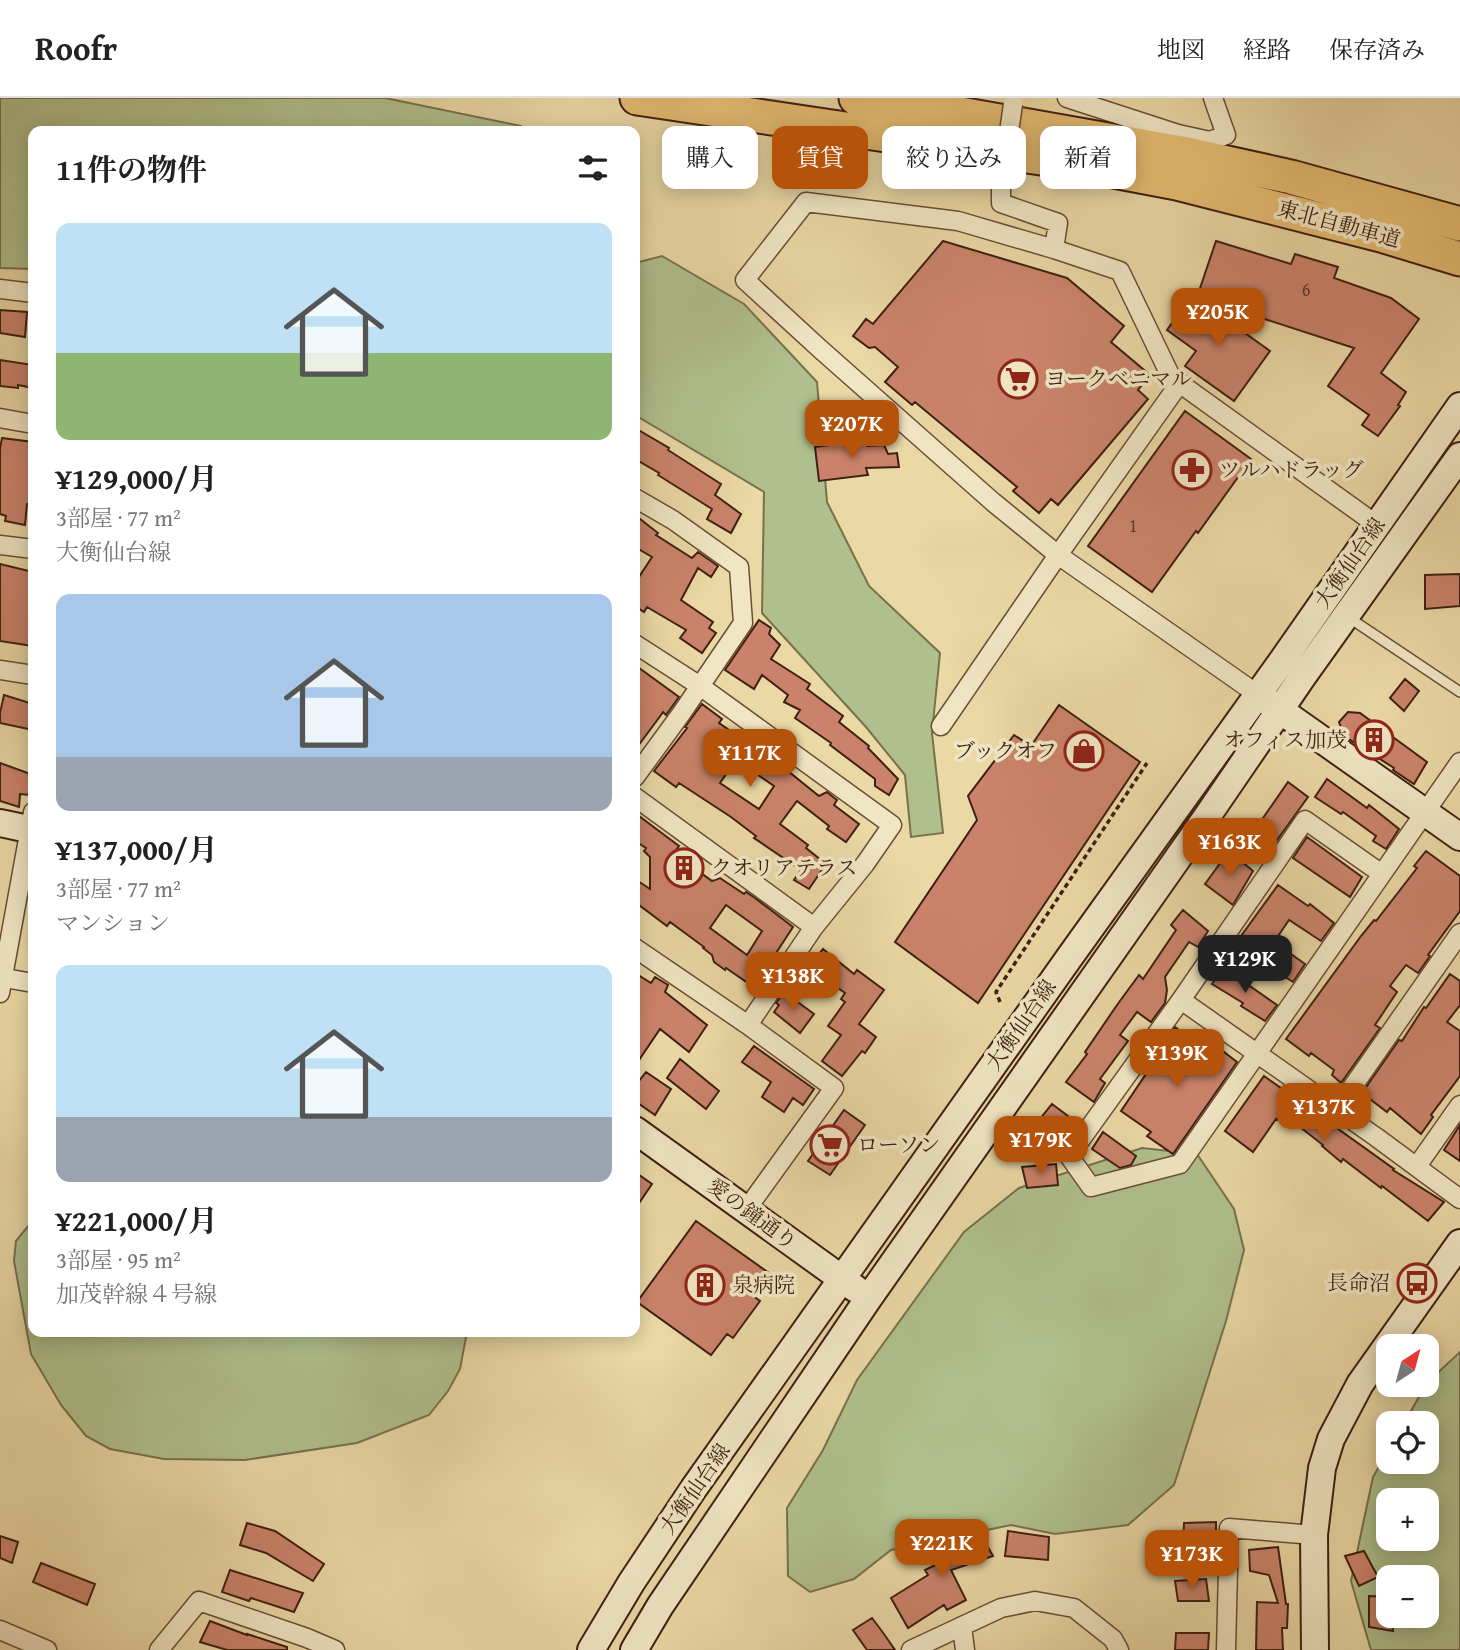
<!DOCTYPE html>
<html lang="ja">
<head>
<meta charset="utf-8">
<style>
	:root { --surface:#fff; --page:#f2f2f2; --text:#222; --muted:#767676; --line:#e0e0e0; --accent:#b45309 }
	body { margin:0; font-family:"Gentium Book Plus","Noto Serif JP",serif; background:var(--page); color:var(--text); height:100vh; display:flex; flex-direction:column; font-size:26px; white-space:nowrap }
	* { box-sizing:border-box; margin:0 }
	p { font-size:23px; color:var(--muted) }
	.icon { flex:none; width:38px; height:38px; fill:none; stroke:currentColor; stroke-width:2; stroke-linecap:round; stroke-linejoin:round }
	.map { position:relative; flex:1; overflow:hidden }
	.details { position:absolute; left:28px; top:28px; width:612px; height:1211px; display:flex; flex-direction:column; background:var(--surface); border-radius:14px; box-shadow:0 4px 18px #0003 }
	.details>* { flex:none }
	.hud { position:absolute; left:662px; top:28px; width:665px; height:63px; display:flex; gap:14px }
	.needle { width:46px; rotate:36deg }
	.tools { position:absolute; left:1376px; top:1236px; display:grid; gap:14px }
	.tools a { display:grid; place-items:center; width:63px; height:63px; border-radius:14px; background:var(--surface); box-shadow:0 4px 18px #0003; font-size:35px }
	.price { position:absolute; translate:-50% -60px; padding:0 16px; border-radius:14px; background:var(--accent); color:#fff; font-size:23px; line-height:46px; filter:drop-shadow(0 2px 4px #0008) }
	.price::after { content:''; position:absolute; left:50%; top:42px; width:21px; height:16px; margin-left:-10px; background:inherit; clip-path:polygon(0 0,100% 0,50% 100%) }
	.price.active { background:#222; color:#fff }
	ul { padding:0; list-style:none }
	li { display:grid; align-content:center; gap:14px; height:371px; padding:0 28px }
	li span { display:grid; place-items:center; height:217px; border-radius:14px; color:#555 }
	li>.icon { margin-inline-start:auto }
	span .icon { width:126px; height:126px; fill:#fffc; stroke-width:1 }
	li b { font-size:30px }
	h2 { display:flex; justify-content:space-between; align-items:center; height:84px; padding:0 28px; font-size:30px }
	.chip { padding:0 24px; border-radius:14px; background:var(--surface); box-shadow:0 4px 18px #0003; font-size:24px; line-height:63px }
	.chip.active { background:var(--accent); color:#fff }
	header { display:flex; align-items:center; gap:42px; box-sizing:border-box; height:98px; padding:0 35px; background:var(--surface); border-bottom:2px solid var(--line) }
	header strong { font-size:33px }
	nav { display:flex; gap:38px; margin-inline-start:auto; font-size:24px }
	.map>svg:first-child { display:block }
	.green { fill:#b0c08c; stroke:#78704f; stroke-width:2; fill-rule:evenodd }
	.building { fill:#ca836a; stroke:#3f1f12; stroke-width:2; fill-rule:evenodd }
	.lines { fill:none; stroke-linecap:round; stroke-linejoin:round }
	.lane-casing { stroke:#6a4d37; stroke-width:12 }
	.street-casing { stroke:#6a4d37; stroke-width:21 }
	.secondary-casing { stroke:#3f1f12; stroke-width:30 }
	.highway-casing { stroke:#3f1f12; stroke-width:37 }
	.path { stroke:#3f1f12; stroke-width:3.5; stroke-dasharray:5 3.5; stroke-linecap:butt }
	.lane { stroke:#f1e6c4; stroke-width:9 }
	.street { stroke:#f1e6c4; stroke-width:18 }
	.secondary { stroke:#f1e6c4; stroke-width:26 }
	.highway { stroke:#e5bc72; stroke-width:33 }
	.street-bridge-casing { stroke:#6a4d37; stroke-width:21; stroke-linecap:butt }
	.street-bridge { stroke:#f1e6c4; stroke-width:18 }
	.labels { text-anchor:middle; stroke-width:7; stroke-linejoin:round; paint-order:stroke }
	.number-label { font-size:18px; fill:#623828 }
	.street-label { font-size:21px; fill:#3f1f12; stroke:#f1e6c4 }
	.poi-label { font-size:21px; fill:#3f1f12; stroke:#f1e6c4; text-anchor:start }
</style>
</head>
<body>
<header>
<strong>Roofr</strong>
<nav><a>地図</a><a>経路</a><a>保存済み</a></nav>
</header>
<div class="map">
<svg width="1460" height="1552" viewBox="0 0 1460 1552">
	<rect width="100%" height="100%" fill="#ead8a5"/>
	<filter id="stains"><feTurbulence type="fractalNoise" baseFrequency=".00286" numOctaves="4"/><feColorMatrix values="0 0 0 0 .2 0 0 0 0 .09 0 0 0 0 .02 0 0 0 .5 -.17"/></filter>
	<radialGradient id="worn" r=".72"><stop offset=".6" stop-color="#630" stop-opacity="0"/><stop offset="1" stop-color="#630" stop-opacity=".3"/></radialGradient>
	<!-- green -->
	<path class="green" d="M0,0h385l136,28 1,5h-489v138l-33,-1z
		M662,158l82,48 73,78 10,120 42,84 71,67 -8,80 11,100 -32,4 -6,-62 -39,-48 -104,-114 2,-121 -129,-77v-152z
		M1142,1050l55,6 37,55 10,41 -18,71 -52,164 -46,40 -73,9 -44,-9 -120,25 -37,29 -44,13 -22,-16 -1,-68 36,-58 34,-70 107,-148 55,-44z
		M33,1122v112h434l-7,37 -12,22 -19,24 -72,28 -112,17 -81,-1 -54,-10 -24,-13 -25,-31 -30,-51 -17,-93 2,-20z
		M1460,1254v298h-89l-20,-69 22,-104 15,-26v10h38v-38h-22l23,-40zM1388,1402h38v38h-38zM1388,1479h38v38h-38z"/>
	<!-- building -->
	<path class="building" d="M943,143l124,37 57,48 -13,16 39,33 -12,15 10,9 -90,106 -7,-6 -12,14 -26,-22 4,-4 -102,-85 -3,3 -27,-23 13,-15 -23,-20 -6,1 -16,-12 13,-17 7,5z
		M1216,143l75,23 4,-10 43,13 -4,11 57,20 28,21 -38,54 25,19 -8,13 2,1 -22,30 -16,-11 7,-10 -41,-29 26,-38 -157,-51z
		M1192,197l78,56 -36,50 -49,-35 11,-15 -29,-21z
		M0,212l27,2 -2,25 -25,-4z
		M0,262l33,5v23l-15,-3v3l-18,-2z
		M1185,313l66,48 -53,74 -2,-2 -44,61 -64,-46z
		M635,330l34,20 -1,2 53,34 -6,11 26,19 -10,19 -24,-14 5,-10 -54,-34 1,-2 -24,-14z
		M2,340l31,4v64l-6,-2 -2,21 -20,-4 1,-5 -6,-2v-66z
		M865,342l2,6 17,-1 4,9 9,-1 2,14 -33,1 2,7 -49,6 -4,-34z
		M635,417l23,18 -2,2 36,23 6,-6 20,14 -7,11 -13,-9 -17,32 32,22 -4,6 7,5 -14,20 -22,-15 6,-8 -39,-23 -3,5 -9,-6v-23l17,-26 -17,-10z
		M0,466l33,8v74l-33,-5z
		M1460,476v32l-35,3v-34z
		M759,522l12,8 -2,6 11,11 -9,14 39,25 -3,5 36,27 -4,6 30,24 -1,2 30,31 -9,16 -14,-9v-7l-45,-34 1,-2 -36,-25 5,-8 -16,-8 4,-7 -26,-20 -8,14 -29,-19z
		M635,567l44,32 -13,18 -3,-3 -2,3 -26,35z
		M1405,581l14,12 -15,20 -14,-13z
		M4,597l29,9v26l-33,-7v-10z
		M702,606l20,15 -3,4 38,26 1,-3 22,14 -2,3 41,33 8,-4 6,5 4,3 -3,5 25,19 -13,18 -19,-13 2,-3 -32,-25 -17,23 28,21 -2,3 20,16 -17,25 -15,-9 7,-10 -47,-32 2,-2 -25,-19 -52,-34 -3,4 -22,-16 33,-43 -2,-1zM736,662l38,26 -15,23 -39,-26z
		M1059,607l81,57 -162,241 -83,-61 82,-122 -9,-24 46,-61 17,11z
		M1348,614l12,1 67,49 -13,22 -21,-14 1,-2 -50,-32 -5,-14z
		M0,665l33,12 -3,20 -10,-1 -1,13 -19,-6z
		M1327,681l40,29 2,-3 30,24 -13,20 -13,-8 3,-5 -33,-24 -2,2 -26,-17z
		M1288,684l20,15 -36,50 -20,-13z
		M635,715l44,33 -5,7 38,28 8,-3 24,16 2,-2 9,6 38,29 -28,43 4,3 -11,17 -32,-22 -1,2 -11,-8 -2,-7 -9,-7 1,-1 -34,-25 -3,4 -32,-24v-23l15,10v-32l-6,-6 2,-3 -11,-7zM726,807l36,26 -15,24 -37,-27z
		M1307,739l55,40 -12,20 -57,-39z
		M1229,753l24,20 -20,34 -28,-21z
		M1426,753l34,25v35l-32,44 2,1 -12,17 -12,-8 -16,21 7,6 -22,33 5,3 -39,55 -9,-8 2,-5 -23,-17 -2,3 -23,-17 75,-103 13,-16 2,1 41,-53 -3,-2z
		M1278,787l30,21 2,-2 24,19 -13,18 -32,-21 -15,22 31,22 -12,18 -54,-34 2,-2 -5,-3z
		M1183,812l25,21 -10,16 -9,-5 -24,35 2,13 -2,13 -14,19 -14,-10 -17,23 8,6 -28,38 5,4 -11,19 -28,-20 21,-28 -2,-2 32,-47 22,-30 4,4 33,-49 -5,-5z
		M823,851l31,25 3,-4 27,20 -25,34 17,13 -11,16 -3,-2 -20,25 -20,-15 19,-26 -13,-9 17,-24 -4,-3 4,-6 -36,-26z
		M1224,870l53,37 -12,16 -24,-15 2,-3 -31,-19z
		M635,875l16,10 4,-6 13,8 -3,7 42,33 -18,27 -29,-23 -25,37z
		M1450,876l10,7v24l-13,17 13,9v45l-29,39 2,2 -12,17 -31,-26 -3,4 -25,-19 37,-53 3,1 22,-34 2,1z
		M784,894l30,22 -14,19 -26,-21 5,-7 -3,-2z
		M1175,929l35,27 6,-8 21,16 -64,92 -26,-18 4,-4 -30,-21 27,-40 -3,-2z
		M754,948l60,43 -11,16 -10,-7 -9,14 -22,-15 9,-15 -29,-20z
		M680,961l39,32 -13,18 -39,-31z
		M646,974l25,17 -16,26 -20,-14v-15z
		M1264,978l130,93 -1,1 51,32 -16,19 -46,-35 -1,2 -38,-29 -2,3 -19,-16 1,-1 -41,-32 -5,7 -1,-1 -23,33 -28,-21z
		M1052,1006l20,15 -14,21 -22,-16z
		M844,1012l21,15 -35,50 -22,-14z
		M1460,1027v36l-16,-11z
		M1103,1034l33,24 -5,9 -11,3 -28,-19z
		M1056,1066l2,21 -31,3 -5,-21z
		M635,1074l17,12 -17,25z
		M696,1123l73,52 -16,23 7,5 -27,37 -6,-4 -16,21 -74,-53z
		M1216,1424v26l-33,-2 1,-23z
		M247,1425l28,8 49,33 -11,17 -47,-28 -26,-8z
		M976,1428l17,30 -42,14 15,30 -19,10 -3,-5 -36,23 -17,-30 37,-23 -3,-5 31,-15 -12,-19z
		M1008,1433l41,6 -1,23 -43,-4z
		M0,1438l18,6 -6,21 -12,-5z
		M1278,1449l8,57h2l-1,24h-5l1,22h-27l1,-48 21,1 -9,-28 -19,-4 -1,-21z
		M1364,1453l14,26 -19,9 -14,-30z
		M41,1465l54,21 -8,21 -54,-23z
		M230,1472l73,23 -9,19 -43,-14 -2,3 -27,-9z
		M1206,1481l3,22h-31l-3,-20z
		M1369,1498l19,1v18h4l1,16 -24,-4z
		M872,1520l12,16 11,16h-28l-14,-20z
		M210,1523l37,14v-1l40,13v3h-60l-27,-8z
		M1176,1535h33l-1,17h-33z"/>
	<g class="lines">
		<!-- lane casing -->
		<g class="lane-casing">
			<path id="lane" d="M1348,519l112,75"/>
		</g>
		<!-- street casing -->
		<g class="street-casing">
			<path id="street" d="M1067,0l111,36 32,7 16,-6 -13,-37
				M1001,90v15l57,20 -4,26
				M0,191l33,4
				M0,320l33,6
				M635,400l38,22 66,47 4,56 -62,91 -46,63
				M0,447l33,4
				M635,546l65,42 192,139 -27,39 -51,63 -66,98
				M0,572l33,5
				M1257,596l-199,-139 -65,-53 -174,-154 -74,-68 61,-78 152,19 96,28 66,22 51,106 206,148
				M941,628l117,-171 121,-171
				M635,699l179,130
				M1382,776l-77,-54 -124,180 -112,156 22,31 89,-23 280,-402
				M635,850l113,77 86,63 -88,122
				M0,879l33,6
				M0,895l33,-181
				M1181,902l195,137 84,62
				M1337,1011l123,-176
				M1417,1068l43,-61
				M962,1528l3,24
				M0,1532l47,20
				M159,1552l40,-49 108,37 28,12
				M911,1552l90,-42 34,-7 39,7 39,31 6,11
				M1226,1552l3,-122 85,7"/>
		</g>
		<!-- secondary casing -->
		<g class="secondary-casing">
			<path id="secondary" d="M1267,603l193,136
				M0,725l33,7
				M635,1032l221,159
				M591,1552l40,-67 63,-95 375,-530 213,-297 178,-255
				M634,1552l26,-44 208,-307 338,-481 97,-142 157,-220
				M1315,1552l-1,-115 8,-67 9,-29 29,-55 100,-141"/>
		</g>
		<!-- highway casing -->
		<g class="highway-casing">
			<path id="highway" d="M637,0l424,63 116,22 204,52 79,24
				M856,0l87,13 244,43 104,23 169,47"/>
		</g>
		<!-- path -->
		<path class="path" d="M1000,904l-4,-10 151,-229"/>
		<!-- lane -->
		<use href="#lane" class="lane"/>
		<!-- street -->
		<use href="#street" class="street"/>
		<!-- secondary -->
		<use href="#secondary" class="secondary"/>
		<!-- highway -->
		<use href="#highway" class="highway"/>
		<!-- street-bridge casing -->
		<g class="street-bridge-casing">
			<path id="street-bridge" d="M1001,90l12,-84"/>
		</g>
		<!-- street-bridge -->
		<use href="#street-bridge" class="street-bridge"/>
	</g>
	<!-- icons -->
	<defs>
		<g id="supermarket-ring" transform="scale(2.0125)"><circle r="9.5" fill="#f1e6c4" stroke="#8f2418" stroke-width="1.5"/><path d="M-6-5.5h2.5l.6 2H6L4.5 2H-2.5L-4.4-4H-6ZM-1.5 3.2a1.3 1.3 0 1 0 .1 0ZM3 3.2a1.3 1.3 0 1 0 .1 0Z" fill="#8f2418"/></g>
		<g id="pharmacy-ring" transform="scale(2.0125)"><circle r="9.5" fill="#f1e6c4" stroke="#8f2418" stroke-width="1.5"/><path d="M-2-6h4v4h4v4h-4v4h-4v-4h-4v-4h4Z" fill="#8f2418"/></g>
		<g id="building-ring" transform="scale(2.0125)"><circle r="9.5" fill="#f1e6c4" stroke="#8f2418" stroke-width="1.5"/><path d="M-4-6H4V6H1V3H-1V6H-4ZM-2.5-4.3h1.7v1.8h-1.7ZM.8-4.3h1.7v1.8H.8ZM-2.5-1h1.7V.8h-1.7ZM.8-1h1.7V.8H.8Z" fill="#8f2418"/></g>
		<g id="shop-ring" transform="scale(2.0125)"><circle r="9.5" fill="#f1e6c4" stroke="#8f2418" stroke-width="1.5"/><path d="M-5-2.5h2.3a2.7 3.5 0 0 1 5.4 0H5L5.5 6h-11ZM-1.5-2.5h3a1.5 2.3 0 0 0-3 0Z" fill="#8f2418"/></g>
		<g id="bus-ring" transform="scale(2.0125)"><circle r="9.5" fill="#f1e6c4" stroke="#8f2418" stroke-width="1.5"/><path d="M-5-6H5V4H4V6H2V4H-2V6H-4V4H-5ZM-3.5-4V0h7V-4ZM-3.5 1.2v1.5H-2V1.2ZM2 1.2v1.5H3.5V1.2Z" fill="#8f2418"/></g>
	</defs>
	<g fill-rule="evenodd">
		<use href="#supermarket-ring" x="1018" y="281"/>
		<use href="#pharmacy-ring" x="1192" y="372"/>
		<use href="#building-ring" x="1374" y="642"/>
		<use href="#shop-ring" x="1084" y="653"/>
		<use href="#building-ring" x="684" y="770"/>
		<use href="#supermarket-ring" x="830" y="1047"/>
		<use href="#bus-ring" x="1417" y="1185"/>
		<use href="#building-ring" x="705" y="1187"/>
	</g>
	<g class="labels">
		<!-- number labels -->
		<g class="number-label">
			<text x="1306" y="198">6</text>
			<text x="1133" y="434">1</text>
		</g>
		<!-- street labels -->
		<g class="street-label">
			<text transform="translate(1339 126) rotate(15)" y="7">東北自動車道</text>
			<text transform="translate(1350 465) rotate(-55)" y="7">大衡仙台線</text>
			<text transform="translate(1021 927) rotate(-55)" y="7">大衡仙台線</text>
			<text transform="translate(752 1116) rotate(36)" y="7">愛の鐘通り</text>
			<text transform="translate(695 1391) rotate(-55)" y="7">大衡仙台線</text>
		</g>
		<!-- poi labels -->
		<g class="poi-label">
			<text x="1045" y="288">ヨークベニマル</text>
			<text x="1219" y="379">ツルハドラッグ</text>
			<text x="1347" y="649" text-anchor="end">オフィス加茂</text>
			<text x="1057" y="660" text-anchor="end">ブックオフ</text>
			<text x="711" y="777">クオリアテラス</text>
			<text x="857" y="1054">ローソン</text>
			<text x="1390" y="1192" text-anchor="end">長命沼</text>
			<text x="732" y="1194">泉病院</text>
		</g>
	</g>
	<rect width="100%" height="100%" filter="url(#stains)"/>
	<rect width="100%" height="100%" fill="url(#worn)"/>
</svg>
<div class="tools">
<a><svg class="needle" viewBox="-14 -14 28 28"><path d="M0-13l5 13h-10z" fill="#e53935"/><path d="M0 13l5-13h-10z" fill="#767676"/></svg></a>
<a><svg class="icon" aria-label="locate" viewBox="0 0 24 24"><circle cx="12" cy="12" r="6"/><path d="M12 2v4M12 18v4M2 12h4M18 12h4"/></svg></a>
<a>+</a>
<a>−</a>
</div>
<b class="price" style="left:1218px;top:250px">¥205K</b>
<b class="price" style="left:852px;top:362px">¥207K</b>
<b class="price" style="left:750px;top:691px">¥117K</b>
<b class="price" style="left:1230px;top:780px">¥163K</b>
<b class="price active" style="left:1245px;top:897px">¥129K</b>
<b class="price" style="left:793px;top:914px">¥138K</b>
<b class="price" style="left:1177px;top:991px">¥139K</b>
<b class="price" style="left:1324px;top:1045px">¥137K</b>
<b class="price" style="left:1041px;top:1078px">¥179K</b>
<b class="price" style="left:942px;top:1481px">¥221K</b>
<b class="price" style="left:1192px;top:1492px">¥173K</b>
<div class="hud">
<a class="chip">購入</a>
<a class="chip active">賃貸</a>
<a class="chip">絞り込み</a>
<a class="chip">新着</a>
</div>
<section class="details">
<h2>11件の物件<svg class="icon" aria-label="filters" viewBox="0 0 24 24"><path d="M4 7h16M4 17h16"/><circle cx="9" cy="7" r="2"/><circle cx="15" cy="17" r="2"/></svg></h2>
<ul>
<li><span style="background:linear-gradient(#bfe0f5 60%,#8fb573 0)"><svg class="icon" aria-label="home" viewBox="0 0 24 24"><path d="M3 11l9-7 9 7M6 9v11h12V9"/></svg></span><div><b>¥129,000/月</b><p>3部屋 · 77 m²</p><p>大衡仙台線</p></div></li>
<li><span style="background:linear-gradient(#a9c7e8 75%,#9aa5b1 0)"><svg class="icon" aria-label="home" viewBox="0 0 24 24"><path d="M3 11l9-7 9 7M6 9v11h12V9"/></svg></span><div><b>¥137,000/月</b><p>3部屋 · 77 m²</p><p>マンション</p></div></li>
<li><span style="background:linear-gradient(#bfe0f5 70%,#9aa5b1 0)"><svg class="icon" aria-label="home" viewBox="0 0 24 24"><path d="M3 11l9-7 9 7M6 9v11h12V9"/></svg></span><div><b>¥221,000/月</b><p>3部屋 · 95 m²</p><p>加茂幹線４号線</p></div></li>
</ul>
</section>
</div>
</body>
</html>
